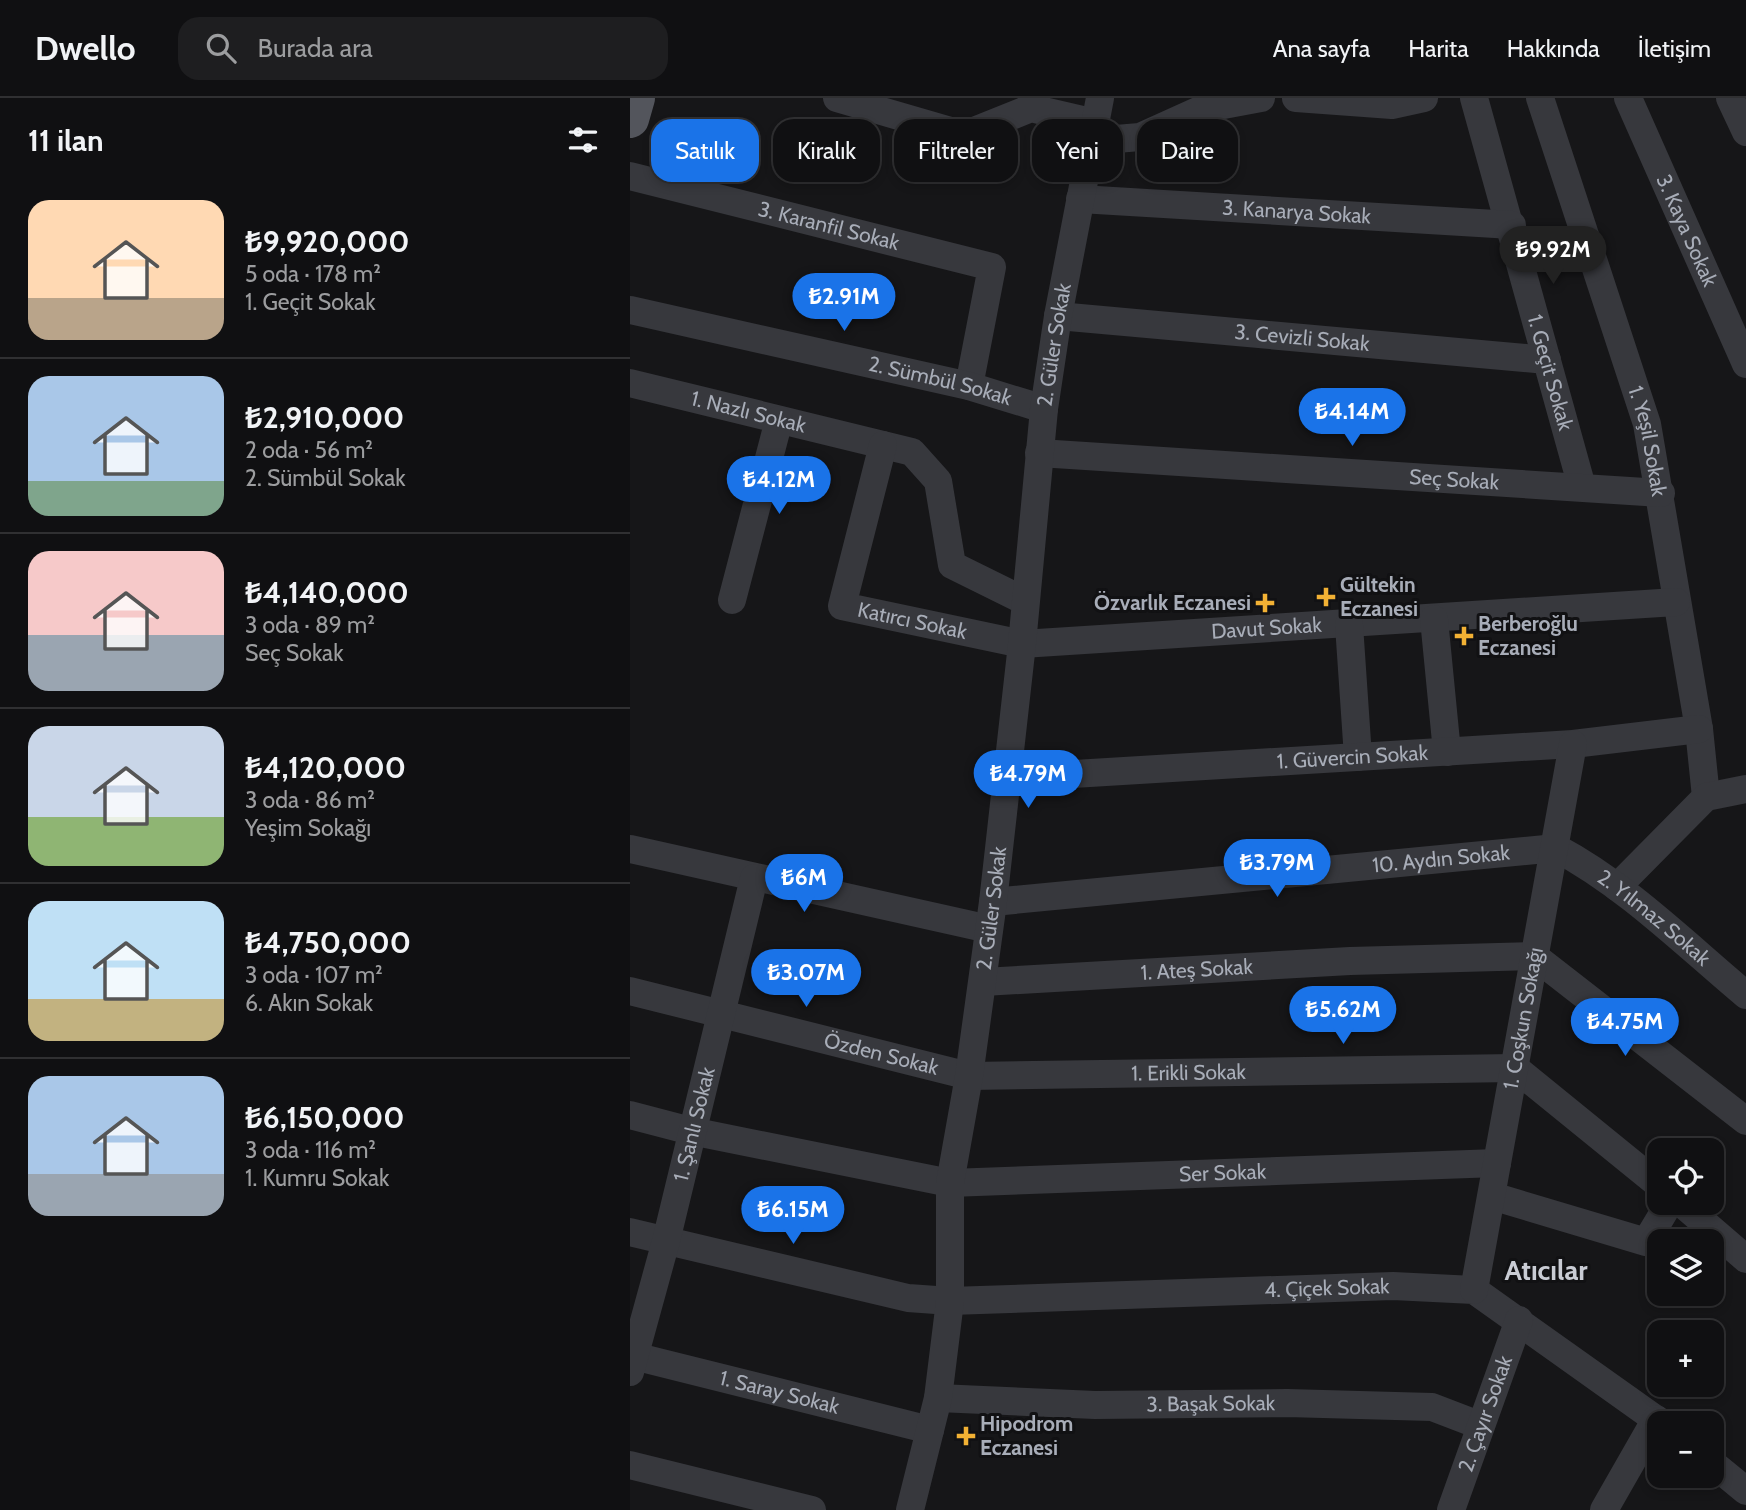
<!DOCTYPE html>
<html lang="tr">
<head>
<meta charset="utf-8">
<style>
	:root { --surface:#101012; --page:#1e1e20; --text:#f1f3f6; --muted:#9c9d9f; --line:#303032; --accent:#1a73e8 }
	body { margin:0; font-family:Cabin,sans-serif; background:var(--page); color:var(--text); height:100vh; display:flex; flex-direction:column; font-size:26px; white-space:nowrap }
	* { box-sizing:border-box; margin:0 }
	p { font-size:23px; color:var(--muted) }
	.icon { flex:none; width:38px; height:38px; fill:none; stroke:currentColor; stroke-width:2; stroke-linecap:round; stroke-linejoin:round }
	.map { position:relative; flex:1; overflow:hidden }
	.sheet { display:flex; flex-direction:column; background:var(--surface); width:630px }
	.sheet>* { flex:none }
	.hud { position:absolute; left:21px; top:21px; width:665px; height:63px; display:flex; gap:14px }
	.fabs { position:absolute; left:1017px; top:1040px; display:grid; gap:14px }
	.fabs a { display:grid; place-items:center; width:77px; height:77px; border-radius:14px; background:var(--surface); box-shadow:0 4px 10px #0003,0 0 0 2px var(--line); font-size:35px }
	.price { position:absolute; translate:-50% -60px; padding:0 16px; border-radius:24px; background:var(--accent); color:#fff; font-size:23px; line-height:46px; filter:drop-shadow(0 2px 4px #0008) }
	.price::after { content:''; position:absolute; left:50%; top:42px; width:21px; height:16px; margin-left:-10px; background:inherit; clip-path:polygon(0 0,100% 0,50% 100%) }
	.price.on { background:#222; color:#fff }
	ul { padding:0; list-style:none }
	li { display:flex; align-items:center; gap:21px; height:175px; padding:0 28px }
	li+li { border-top:2px solid var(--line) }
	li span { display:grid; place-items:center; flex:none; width:196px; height:140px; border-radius:21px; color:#555 }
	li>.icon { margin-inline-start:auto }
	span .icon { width:84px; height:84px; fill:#fffc; stroke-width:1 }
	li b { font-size:30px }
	h2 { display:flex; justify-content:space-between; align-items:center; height:84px; padding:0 28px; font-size:30px }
	.pill { padding:0 24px; border-radius:21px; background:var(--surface); box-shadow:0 4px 10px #0003,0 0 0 2px var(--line); font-size:24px; line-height:63px }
	.pill.on { background:var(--accent); color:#fff }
	header { display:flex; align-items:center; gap:42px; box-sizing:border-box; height:98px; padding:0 35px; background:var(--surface); border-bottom:2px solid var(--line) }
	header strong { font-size:33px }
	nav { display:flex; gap:38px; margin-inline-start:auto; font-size:24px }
	.search { width:490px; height:63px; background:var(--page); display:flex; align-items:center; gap:18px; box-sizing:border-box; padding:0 24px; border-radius:21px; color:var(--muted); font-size:26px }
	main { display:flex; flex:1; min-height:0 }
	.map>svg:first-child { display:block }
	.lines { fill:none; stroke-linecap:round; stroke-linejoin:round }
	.minor { stroke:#37383d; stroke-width:28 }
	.primary { stroke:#53555c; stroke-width:38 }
	.poi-dot { fill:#f2b134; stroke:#111113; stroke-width:2.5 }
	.labels { text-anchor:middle; stroke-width:6; stroke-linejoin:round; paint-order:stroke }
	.street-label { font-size:21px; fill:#a8adb8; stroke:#111113 }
	.poi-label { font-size:21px; font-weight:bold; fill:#a8adb8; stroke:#111113; text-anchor:start }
	.district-label { font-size:28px; font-weight:bold; fill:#c9ccd4; stroke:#111113 }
</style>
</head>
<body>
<header>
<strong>Dwello</strong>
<div class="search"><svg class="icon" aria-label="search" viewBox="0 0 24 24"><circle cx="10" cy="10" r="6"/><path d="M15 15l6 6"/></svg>Burada ara</div>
<nav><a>Ana sayfa</a><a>Harita</a><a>Hakkında</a><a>İletişim</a></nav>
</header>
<main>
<section class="sheet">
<h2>11 ilan<svg class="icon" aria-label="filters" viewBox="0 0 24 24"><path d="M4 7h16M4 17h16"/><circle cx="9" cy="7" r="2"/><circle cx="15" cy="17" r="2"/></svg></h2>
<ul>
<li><span style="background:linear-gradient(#ffd9b3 70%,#b9a48a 0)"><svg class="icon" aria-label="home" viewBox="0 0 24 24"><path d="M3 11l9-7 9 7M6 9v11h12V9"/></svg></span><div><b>₺9,920,000</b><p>5 oda · 178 m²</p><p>1. Geçit Sokak</p></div></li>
<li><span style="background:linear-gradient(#a9c7e8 75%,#7fa58c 0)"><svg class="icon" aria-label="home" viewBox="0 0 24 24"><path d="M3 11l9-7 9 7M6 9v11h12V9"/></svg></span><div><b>₺2,910,000</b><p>2 oda · 56 m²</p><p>2. Sümbül Sokak</p></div></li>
<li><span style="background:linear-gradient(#f6c9c9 60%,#9aa5b1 0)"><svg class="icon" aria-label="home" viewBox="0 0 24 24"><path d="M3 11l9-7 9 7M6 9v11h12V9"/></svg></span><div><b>₺4,140,000</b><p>3 oda · 89 m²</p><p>Seç Sokak</p></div></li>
<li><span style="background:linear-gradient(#c9d6e8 65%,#8fb573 0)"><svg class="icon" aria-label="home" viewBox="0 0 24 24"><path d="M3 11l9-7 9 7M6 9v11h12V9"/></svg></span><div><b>₺4,120,000</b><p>3 oda · 86 m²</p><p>Yeşim Sokağı</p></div></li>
<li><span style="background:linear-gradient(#bfe0f5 70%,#c2b280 0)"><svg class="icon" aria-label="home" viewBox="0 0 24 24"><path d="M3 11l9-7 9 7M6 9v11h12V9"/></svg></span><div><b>₺4,750,000</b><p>3 oda · 107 m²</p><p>6. Akın Sokak</p></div></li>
<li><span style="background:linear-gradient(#a9c7e8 70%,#9aa5b1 0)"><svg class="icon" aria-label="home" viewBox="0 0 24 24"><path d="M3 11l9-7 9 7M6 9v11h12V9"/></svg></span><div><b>₺6,150,000</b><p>3 oda · 116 m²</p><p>1. Kumru Sokak</p></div></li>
</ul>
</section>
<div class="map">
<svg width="1116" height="1412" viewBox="0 0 1116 1412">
	<rect width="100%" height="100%" fill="#161618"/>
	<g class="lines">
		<!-- minor -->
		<g class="minor">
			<path d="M207,0l127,37 67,-27 64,15"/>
			<path d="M666,0l96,7 32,-7"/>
			<path id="s1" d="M844,0l108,389"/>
			<path id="s2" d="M910,0l107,326 52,305 7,68"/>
			<path id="s3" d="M998,0l118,266"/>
			<path d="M1100,0l16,34"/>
			<path d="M462,43l48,-4 62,-28 59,-11"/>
			<path id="s4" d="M0,78l362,91 -23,119"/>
			<path id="s5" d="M450,101l432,26"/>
			<path id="s6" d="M0,212l339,76 75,23"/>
			<path id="s7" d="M428,218l489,44"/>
			<path id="s8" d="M0,285l282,69 26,29 14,84 73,36"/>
			<path id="s9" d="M253,347l-41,161 180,38 654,-42"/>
			<path id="s10" d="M409,355l622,40"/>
			<path d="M102,502l47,-180"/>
			<path d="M804,521l13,133"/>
			<path d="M719,527l9,132"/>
			<path id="s11" d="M377,680l566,-34 126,-15"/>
			<path d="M0,751l359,80"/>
			<path d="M987,789l89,-90 40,-8"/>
			<path id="s12" d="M363,804l563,-54c70,37 129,96 190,147"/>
			<path id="s13" d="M353,884l367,-21 184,-5 212,165"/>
			<path id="s14" d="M0,893l339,85 546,-8 144,117"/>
			<path id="s15" d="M0,1017l61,16 259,52 547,-20"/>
			<path d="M862,1098l154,46 24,-40"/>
			<path d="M1050,1104l66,57"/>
			<path id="s16" d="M0,1134l278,66 42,3 443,-15 81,4 187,133"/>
			<path id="s17" d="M844,1192l99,-546"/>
			<path id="s18" d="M0,1257l300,75"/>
			<path id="s19" d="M0,1274l36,-131 88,-363"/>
			<path id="s20" d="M308,1300l157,7 192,-2 145,4 47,18"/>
			<path d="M1082,1365l34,28"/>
			<path d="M0,1367l182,45"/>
			<path id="s21" d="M280,1412l28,-112 12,-97v-118l19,-107 24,-174 29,-258 22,-235 14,-93 42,-218"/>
			<path id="s22" d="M821,1412l68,-190"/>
			<path d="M974,1412l52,-91"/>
		</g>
		<!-- primary -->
		<path class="primary" d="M0,21l6,-21"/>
	</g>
	<!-- markers -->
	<g class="poi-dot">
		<path d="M692.5 488.5h7v7h7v7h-7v7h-7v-7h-7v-7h7z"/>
		<path d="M631.5 494.5h7v7h7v7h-7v7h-7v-7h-7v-7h7z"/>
		<path d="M830.5 527.5h7v7h7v7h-7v7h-7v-7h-7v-7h7z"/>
		<path d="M332.5 1327.5h7v7h7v7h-7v7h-7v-7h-7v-7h7z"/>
	</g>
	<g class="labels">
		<!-- street labels -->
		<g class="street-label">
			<text dy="7" stroke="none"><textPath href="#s5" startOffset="217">3. Kanarya Sokak</textPath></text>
			<text dy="7" stroke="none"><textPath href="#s4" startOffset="205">3. Karanfil Sokak</textPath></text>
			<text dy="7" stroke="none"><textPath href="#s3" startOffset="145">3. Kaya Sokak</textPath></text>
			<text dy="7" stroke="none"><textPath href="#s7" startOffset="245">3. Cevizli Sokak</textPath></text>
			<text dy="7" stroke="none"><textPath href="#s21" startOffset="1176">2. Güler Sokak</textPath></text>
			<text dy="7" stroke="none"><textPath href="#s1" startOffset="285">1. Geçit Sokak</textPath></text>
			<text dy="7" stroke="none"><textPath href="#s6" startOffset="318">2. Sümbül Sokak</textPath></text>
			<text dy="7" stroke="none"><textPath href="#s8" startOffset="122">1. Nazlı Sokak</textPath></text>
			<text dy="7" stroke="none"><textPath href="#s2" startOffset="360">1. Yeşil Sokak</textPath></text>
			<text dy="7" stroke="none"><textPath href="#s10" startOffset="416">Seç Sokak</textPath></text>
			<text dy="7" stroke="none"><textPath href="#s9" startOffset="238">Katırcı Sokak</textPath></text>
			<text dy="7" stroke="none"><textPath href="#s9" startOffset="595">Davut Sokak</textPath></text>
			<text dy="7" stroke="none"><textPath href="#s11" startOffset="346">1. Güvercin Sokak</textPath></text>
			<text dy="7" stroke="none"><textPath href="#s12" startOffset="450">10. Aydın Sokak</textPath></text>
			<text dy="7" stroke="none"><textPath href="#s21" startOffset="609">2. Güler Sokak</textPath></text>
			<text dy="7" stroke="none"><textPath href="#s12" startOffset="686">2. Yılmaz Sokak</textPath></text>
			<text dy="7" stroke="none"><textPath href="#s13" startOffset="214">1. Ateş Sokak</textPath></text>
			<text dy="7" stroke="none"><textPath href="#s17" startOffset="276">1. Coşkun Sokağı</textPath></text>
			<text dy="7" stroke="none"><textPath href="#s14" startOffset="259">Özden Sokak</textPath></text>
			<text dy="7" stroke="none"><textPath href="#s14" startOffset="569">1. Erikli Sokak</textPath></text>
			<text dy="7" stroke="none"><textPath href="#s19" startOffset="256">1. Şanlı Sokak</textPath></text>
			<text dy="7" stroke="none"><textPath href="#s15" startOffset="600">Ser Sokak</textPath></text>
			<text dy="7" stroke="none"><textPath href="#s16" startOffset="705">4. Çiçek Sokak</textPath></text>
			<text dy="7" stroke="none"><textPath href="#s18" startOffset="154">1. Saray Sokak</textPath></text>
			<text dy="7" stroke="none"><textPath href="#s20" startOffset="273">3. Başak Sokak</textPath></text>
			<text dy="7" stroke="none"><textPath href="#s22" startOffset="102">2. Çayır Sokak</textPath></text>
		</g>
		<!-- poi labels -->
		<g class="poi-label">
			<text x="710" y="494">Gültekin<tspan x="710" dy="24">Eczanesi</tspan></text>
			<text x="621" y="512" text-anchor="end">Özvarlık Eczanesi</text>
			<text x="848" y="533">Berberoğlu<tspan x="848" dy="24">Eczanesi</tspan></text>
			<text x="350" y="1333">Hipodrom<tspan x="350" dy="24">Eczanesi</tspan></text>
		</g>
		<!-- district labels -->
		<g class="district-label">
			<text x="916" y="1182">Atıcılar</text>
		</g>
	</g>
</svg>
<div class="fabs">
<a><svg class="icon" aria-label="locate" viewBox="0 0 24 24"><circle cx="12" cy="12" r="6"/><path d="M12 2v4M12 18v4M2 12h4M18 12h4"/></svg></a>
<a><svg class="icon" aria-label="layers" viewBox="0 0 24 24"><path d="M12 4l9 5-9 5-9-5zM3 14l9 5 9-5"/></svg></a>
<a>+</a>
<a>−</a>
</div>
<b class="price on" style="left:923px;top:188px">₺9.92M</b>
<b class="price" style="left:214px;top:235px">₺2.91M</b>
<b class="price" style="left:722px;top:350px">₺4.14M</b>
<b class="price" style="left:149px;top:418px">₺4.12M</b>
<b class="price" style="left:398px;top:712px">₺4.79M</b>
<b class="price" style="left:647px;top:801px">₺3.79M</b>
<b class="price" style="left:174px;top:816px">₺6M</b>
<b class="price" style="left:176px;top:911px">₺3.07M</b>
<b class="price" style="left:713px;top:948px">₺5.62M</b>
<b class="price" style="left:995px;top:960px">₺4.75M</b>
<b class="price" style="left:163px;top:1148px">₺6.15M</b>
<div class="hud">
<a class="pill on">Satılık</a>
<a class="pill">Kiralık</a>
<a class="pill">Filtreler</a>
<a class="pill">Yeni</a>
<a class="pill">Daire</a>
</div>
</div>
</main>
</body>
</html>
